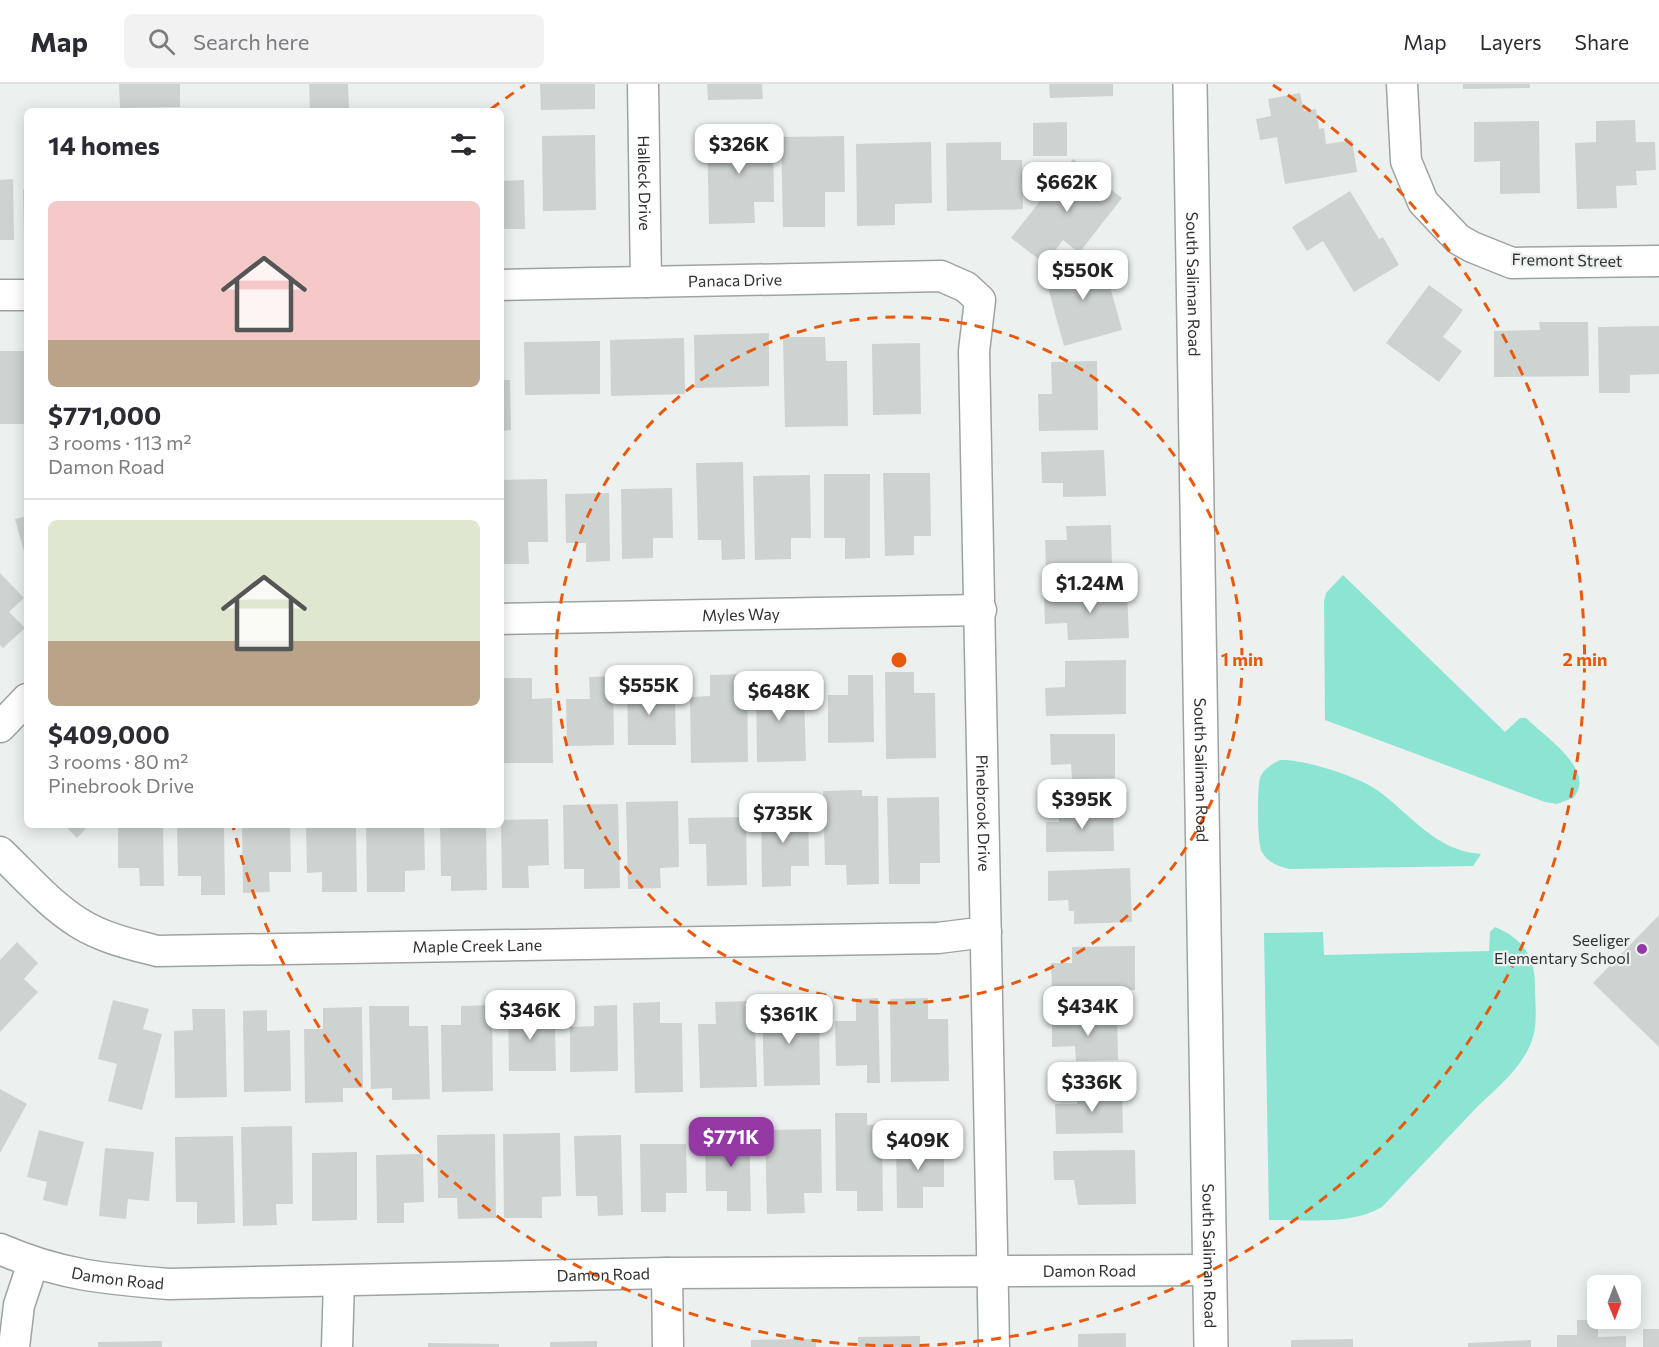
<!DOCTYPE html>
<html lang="en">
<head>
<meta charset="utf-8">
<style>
	:root { --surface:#fff; --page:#f2f2f3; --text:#2b2b33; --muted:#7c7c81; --line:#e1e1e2; --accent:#9439a4 }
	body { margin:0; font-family:Commissioner,sans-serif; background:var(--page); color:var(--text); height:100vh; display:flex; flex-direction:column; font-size:22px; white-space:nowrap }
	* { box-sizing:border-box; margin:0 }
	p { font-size:20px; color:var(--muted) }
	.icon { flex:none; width:33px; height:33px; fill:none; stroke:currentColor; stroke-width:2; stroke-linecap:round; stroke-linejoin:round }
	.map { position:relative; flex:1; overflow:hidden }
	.side { position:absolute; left:24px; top:24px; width:480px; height:720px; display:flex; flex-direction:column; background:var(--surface); border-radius:9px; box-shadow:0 3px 15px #0003 }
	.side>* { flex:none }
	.needle { width:39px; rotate:179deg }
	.buttons { position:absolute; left:1587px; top:1191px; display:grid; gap:12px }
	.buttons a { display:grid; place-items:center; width:54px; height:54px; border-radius:9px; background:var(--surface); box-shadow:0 3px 15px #0003; font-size:30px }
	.price { position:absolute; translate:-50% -51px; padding:0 14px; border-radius:12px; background:#fff; color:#222; font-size:20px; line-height:39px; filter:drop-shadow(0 2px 3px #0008) }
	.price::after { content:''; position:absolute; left:50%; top:36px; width:18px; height:14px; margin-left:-9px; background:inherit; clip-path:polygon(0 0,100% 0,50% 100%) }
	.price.active { background:var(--accent); color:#fff }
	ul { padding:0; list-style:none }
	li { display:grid; align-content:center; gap:12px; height:318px; padding:0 24px }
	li+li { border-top:2px solid var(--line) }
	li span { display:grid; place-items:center; height:186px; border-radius:9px; color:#555 }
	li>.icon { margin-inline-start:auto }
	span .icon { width:108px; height:108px; fill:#fffc; stroke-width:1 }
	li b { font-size:26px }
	h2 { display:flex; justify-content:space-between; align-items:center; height:72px; padding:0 24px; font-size:26px }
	header { display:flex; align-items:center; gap:36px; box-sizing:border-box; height:84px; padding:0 30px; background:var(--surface); border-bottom:2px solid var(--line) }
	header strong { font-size:28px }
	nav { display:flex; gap:33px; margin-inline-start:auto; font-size:21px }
	.search { width:420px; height:54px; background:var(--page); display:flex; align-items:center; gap:15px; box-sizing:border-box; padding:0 21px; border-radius:9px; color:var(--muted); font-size:22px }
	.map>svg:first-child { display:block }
	.green { fill:#8be5d2 }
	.building { fill:#cdd3d1 }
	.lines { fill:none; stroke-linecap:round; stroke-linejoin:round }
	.minor-casing { stroke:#9ea3a2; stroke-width:33 }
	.tertiary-casing { stroke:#9ea3a2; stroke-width:36 }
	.minor { stroke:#fff; stroke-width:30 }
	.tertiary { stroke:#fff; stroke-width:33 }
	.ring { fill:none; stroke:#e8590c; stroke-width:3; stroke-dasharray:10 8 }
	.poi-dot { fill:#9439a4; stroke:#ecf1f0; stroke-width:2 }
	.labels { text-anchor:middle; stroke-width:4.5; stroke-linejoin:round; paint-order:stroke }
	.street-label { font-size:16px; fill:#303231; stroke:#ecf1f0 }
	.poi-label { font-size:16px; fill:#303231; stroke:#ecf1f0; text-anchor:end }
	.centre { fill:#e8590c; stroke:#ecf1f0; stroke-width:3 }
	.ring-label { font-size:18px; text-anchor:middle; font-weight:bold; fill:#e8590c; stroke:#ecf1f0; stroke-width:4.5; stroke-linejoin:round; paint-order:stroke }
</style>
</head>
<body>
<header>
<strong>Map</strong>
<div class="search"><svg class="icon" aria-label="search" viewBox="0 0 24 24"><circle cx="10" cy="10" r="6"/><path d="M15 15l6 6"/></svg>Search here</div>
<nav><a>Map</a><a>Layers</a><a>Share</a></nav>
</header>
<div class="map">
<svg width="1659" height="1263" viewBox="0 0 1659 1263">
	<rect width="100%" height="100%" fill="#ecf1f0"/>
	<!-- green -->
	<path class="green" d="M1343,491l162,157 15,-14h6c18,18 72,53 47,80l-16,6 -12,-2 -220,-82 -1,-118 2,-9z
		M1280,676c24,-1 77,16 97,30 35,25 58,61 104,64l-8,12 -184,3c-11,-3 -21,-6 -27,-17 -5,-9 -5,-63 -2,-74 3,-9 12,-14 20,-18z
		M1495,843c27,11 40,29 40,59 0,17 3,38 -3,54 -9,27 -35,48 -55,67 -31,33 -63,66 -95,100 -32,19 -76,12 -113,13l-5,-287 59,-1 1,23 165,-4 1,-19z"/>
	<!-- building -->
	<path class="building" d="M119,0h61v23l-60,1z
		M309,0h39l1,24 -39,1z
		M540,0h55v25l-54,1z
		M707,0h55l1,15 -55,1z
		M1049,0h64v12l-63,2z
		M1463,0h67v4l-67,1z
		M1300,9l4,18 12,-2 3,20 5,-1 2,16 26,-4 5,32 -72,12 -8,-47 -17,3 -4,-21 15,-3 -3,-17z
		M1635,36l1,22h19l1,28 -20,1 1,14 -21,1 1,22 -40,1 -2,-66 21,-1v-21z
		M1539,37l1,72 -40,1v-33l-26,1v-40z
		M1067,38v34h-34v-33z
		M773,47l1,71h-20l1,21 -46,1 -2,-91z
		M595,51l1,75 -53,1 -1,-75z
		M844,52l1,56h-20v35h-42l-2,-90z
		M931,58l1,61 -37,1v21l-38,1 -1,-82z
		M1001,58v18h21l1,49 -76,2 -1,-68z
		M1073,75l49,39 -43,55 -16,-13 -18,24 -34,-26z
		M13,95l1,61h-14v-60z
		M524,96l1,49h-24v-48z
		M23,106h4v50h-3z
		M1350,107l29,48 4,-2 16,28 -45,27 -31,-51 -16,10 -15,-24z
		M1102,173l20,73 -58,16 -20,-73z
		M1429,201l34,25 -20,27 19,14 -23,31 -53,-39z
		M1539,238h49l1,54 -95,1v-46l46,-1z
		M1659,242v48l-29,1v18h-31l-1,-66z
		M769,249v53l-74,2 -1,-53z
		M783,253h42l1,24h21l1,65 -63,1z
		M684,254l1,56 -74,2 -1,-56z
		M600,257v53l-75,1 -1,-53z
		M920,259l1,71 -48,1 -1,-71z
		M0,267h27v73h-27z
		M1097,277l1,69 -59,1 -1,-37h14l-1,-32z
		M501,296h9l1,50 -10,1z
		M1104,366l2,46 -43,1v-14h-21l-1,-31z
		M743,378l2,97 -23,1 -1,-20h-23l-2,-77z
		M883,389h47l1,63h-17v19l-29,1z
		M824,390h46v84l-25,1v-21h-21z
		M810,391l1,63h-20v21l-36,1 -2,-84z
		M547,395l1,63h-20l1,22h-28v-84z
		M672,404l1,50h-20v20l-31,1 -1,-70z
		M609,409l1,68 -24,1v-19h-20l-1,-49z
		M27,432v43h-1l-11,-40z
		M1111,441l1,43 -66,2 -1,-30h22l-1,-14z
		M0,489l24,25 -15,14 16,16 -22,20 -3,-3z
		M1127,507l2,47 -61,2 -1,-17 -22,1 -1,-30z
		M1126,576v54l-80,2 -1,-28 20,-1v-26z
		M885,588h29v21h21l1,65 -50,1z
		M782,589v21h22l2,67 -49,1 -1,-88z
		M747,590l1,88 -57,1 -1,-66 20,-1v-21z
		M848,591h25l1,67 -46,1v-48h20z
		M613,592l1,69 -47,1 -1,-47h24l-1,-22z
		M501,594h31v21l20,-1 1,65h-52z
		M627,595h27v22l21,-1 1,45h-48z
		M1050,650h65v44l-43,1 -1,-15 -20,1z
		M862,706v6h16l1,88 -32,1 -1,-20h-21l-2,-74z
		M939,713l1,66h-20v21h-31l-2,-86z
		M678,717l1,66 -19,1 1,20 -33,1 -2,-87z
		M618,720l2,84 -36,1v-20h-20l-1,-64z
		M1113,722l1,45 -68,1v-30h13v-15z
		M761,723h47l1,59h-18v20l-29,1z
		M746,733l1,68 -40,1 -1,-42h-17l-1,-26z
		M548,735l1,46 -21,1 1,22h-27l-1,-68z
		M64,741h25l-12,13z
		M118,741h45l1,61h-24l-1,-18h-21z
		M177,741h47l1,70h-24v-19h-23z
		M242,741h48l1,47h-22l1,20 -27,1z
		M306,741h50l1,67h-35v-20l-15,1z
		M366,741h58l1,45 -20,1v21h-38z
		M440,741h46l1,65 -36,1v-15h-10z
		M1130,784l2,54 -58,2v-13h-5l-1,-11 -20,1v-30z
		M1659,831v132l-66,-64z
		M17,858l21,21 -14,16 14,13 -38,40v-72z
		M1135,862v44l-83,1 -1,-28h21v-16z
		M878,914l2,85h-13v-18l-31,1 -1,-45h21v-22z
		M928,914v21h20l1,62 -58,1 -1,-83z
		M113,916l36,9 -6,20 19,5 -20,76 -34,-9 9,-37 -19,-5z
		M762,916h38l1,21h18l1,64 -56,1z
		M754,917l3,86 -57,1 -2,-64h18l-1,-22z
		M660,918v21h22l1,69 -48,1 -2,-90z
		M534,920l1,20h20l1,47h-47l-1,-66z
		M492,921l1,86 -51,1 -1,-67h20v-19z
		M617,921l1,66 -48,1v-45l24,-1v-20z
		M369,922h40v20h19l2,73 -38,1v-12l-21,1z
		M362,923l1,81h-20v14l-38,1 -1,-74h19v-21z
		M192,925h33l2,88 -52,1 -1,-67 19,-1z
		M267,926v21l23,-1 1,61 -47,1 -1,-81z
		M1117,932l1,44 -42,1 -1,-15 -23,1v-30z
		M0,1005l27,15 -27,49z
		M1122,1005l1,44 -67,1 -1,-30h22v-14z
		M835,1029h32v12l15,-1 1,87h-26v-20h-21z
		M749,1039l2,88h-24v-20h-21l-1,-46h24v-21z
		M292,1042l1,78h-17l1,21 -34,1 -2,-99z
		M821,1045l1,64h-18l1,20 -38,1 -2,-84z
		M39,1046l45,12 -17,64 -24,-6 4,-18 -20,-5z
		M560,1049l1,63 -19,1v21h-38l-1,-84z
		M495,1050l1,84 -38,1 -1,-21h-19l-1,-63z
		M621,1051l2,80 -25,1 -1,-20h-21l-2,-60z
		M233,1052l2,87 -38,1v-22h-21l-1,-65z
		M944,1058v45h-21v21h-26l-1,-65z
		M640,1060h46l1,49h-21v19h-25z
		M105,1064l49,4 -5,49 -21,-2 -2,20 -27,-3z
		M1135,1066l1,54 -58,1 -4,-25h-20l-1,-29z
		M357,1068v68l-45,1v-68z
		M423,1070l1,48 -20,1v20h-27l-1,-68z
		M1577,1236h21v17l28,-1v11h-69v-12h20z
		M1643,1245h16v18h-16z
		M1126,1249v14h-48v-13z
		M920,1252v11h-62v-10z
		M816,1255v8h-65v-7z
		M1353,1255v8h-62v-7z
		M1531,1256v7h-63v-4z
		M162,1257v6h-64v-5z
		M597,1257v6h-47v-5z
		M428,1259l71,1v3h-71z"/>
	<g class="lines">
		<!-- minor casing -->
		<g class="minor-casing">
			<g id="minor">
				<path id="s1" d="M643,0l3,198"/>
				<path d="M1402,0l4,77 17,41 35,37 14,8 40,16 147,-2"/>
				<path id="s2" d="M501,201l440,-9 25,11 14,13 -6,51 20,996"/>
				<path d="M0,211h27"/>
				<path id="s3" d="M501,535l480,-9"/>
				<path d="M0,643l27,-28"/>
				<path id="s4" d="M0,768c25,24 50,53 79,71 24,15 51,21 78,28l781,-13 48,-6"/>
				<path id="s5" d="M0,1165c60,26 104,30 169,35l498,-11 544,-3"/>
				<path d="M667,1189l1,74"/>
				<path d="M14,1263l5,-42 14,-42"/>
				<path d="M337,1263l2,-66"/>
			</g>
		</g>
		<!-- tertiary casing -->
		<g class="tertiary-casing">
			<g id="tertiary">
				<path id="s6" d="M1190,0l21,1263"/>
			</g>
		</g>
		<!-- minor -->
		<use href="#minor" class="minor"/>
		<!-- tertiary -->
		<use href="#tertiary" class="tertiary"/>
	</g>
	<!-- distance rings -->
	<g class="ring">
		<circle cx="899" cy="576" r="343"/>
		<path d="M491 25A686 686 0 0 1 525 1M1273 1A686 686 0 1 1 233 742"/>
	</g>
	<!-- markers -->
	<circle class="poi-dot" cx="1642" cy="865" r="6"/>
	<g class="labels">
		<!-- street labels -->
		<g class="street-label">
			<text dy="6" stroke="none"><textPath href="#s1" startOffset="99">Halleck Drive</textPath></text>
			<text transform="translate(1567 176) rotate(1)" y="6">Fremont Street</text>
			<text dy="6" stroke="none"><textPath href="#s2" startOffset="234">Panaca Drive</textPath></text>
			<text dy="6" stroke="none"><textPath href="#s6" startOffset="200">South Saliman Road</textPath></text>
			<text dy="6" stroke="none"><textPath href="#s3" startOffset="240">Myles Way</textPath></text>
			<text dy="6" stroke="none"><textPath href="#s6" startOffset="686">South Saliman Road</textPath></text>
			<text dy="6" stroke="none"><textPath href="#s2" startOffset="1000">Pinebrook Drive</textPath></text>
			<text dy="6" stroke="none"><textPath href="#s4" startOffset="510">Maple Creek Lane</textPath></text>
			<text dy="6" stroke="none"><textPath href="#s6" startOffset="1172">South Saliman Road</textPath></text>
			<text dy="6" stroke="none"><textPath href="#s5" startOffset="1094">Damon Road</textPath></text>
			<text dy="6" stroke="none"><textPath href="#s5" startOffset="608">Damon Road</textPath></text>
			<text dy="6" stroke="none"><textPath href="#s5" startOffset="122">Damon Road</textPath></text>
		</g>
		<!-- poi labels -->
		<g class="poi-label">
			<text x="1630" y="862">Seeliger<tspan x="1630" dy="18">Elementary School</tspan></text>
		</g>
	</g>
	<circle cx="899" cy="576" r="9" class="centre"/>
	<g class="ring-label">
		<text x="1242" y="582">1 min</text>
		<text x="1585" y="582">2 min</text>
	</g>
</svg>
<div class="buttons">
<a><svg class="needle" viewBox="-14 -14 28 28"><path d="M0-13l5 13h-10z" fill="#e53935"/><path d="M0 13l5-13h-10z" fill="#7c7c81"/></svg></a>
</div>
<b class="price" style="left:739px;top:91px">$326K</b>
<b class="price" style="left:1067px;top:129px">$662K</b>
<b class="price" style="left:1083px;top:217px">$550K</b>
<b class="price" style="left:1090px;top:530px">$1.24M</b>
<b class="price" style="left:649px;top:632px">$555K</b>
<b class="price" style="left:779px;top:638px">$648K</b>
<b class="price" style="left:1082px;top:746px">$395K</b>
<b class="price" style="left:783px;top:760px">$735K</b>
<b class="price" style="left:1088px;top:953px">$434K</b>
<b class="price" style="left:530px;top:957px">$346K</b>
<b class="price" style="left:789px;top:961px">$361K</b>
<b class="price" style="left:1092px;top:1029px">$336K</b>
<b class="price active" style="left:731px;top:1084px">$771K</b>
<b class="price" style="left:918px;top:1087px">$409K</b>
<section class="side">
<h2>14 homes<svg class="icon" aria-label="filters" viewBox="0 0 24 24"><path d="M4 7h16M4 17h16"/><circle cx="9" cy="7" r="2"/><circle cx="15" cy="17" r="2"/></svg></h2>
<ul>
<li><span style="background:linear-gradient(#f6c9c9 75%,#b9a48a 0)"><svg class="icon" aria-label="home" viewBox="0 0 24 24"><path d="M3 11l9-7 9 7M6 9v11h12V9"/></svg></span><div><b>$771,000</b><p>3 rooms · 113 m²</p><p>Damon Road</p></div></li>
<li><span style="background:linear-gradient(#dfe7d0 65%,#b9a48a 0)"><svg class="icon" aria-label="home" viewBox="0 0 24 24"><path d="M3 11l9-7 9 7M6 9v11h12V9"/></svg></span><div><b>$409,000</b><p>3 rooms · 80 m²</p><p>Pinebrook Drive</p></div></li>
</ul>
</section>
</div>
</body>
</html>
